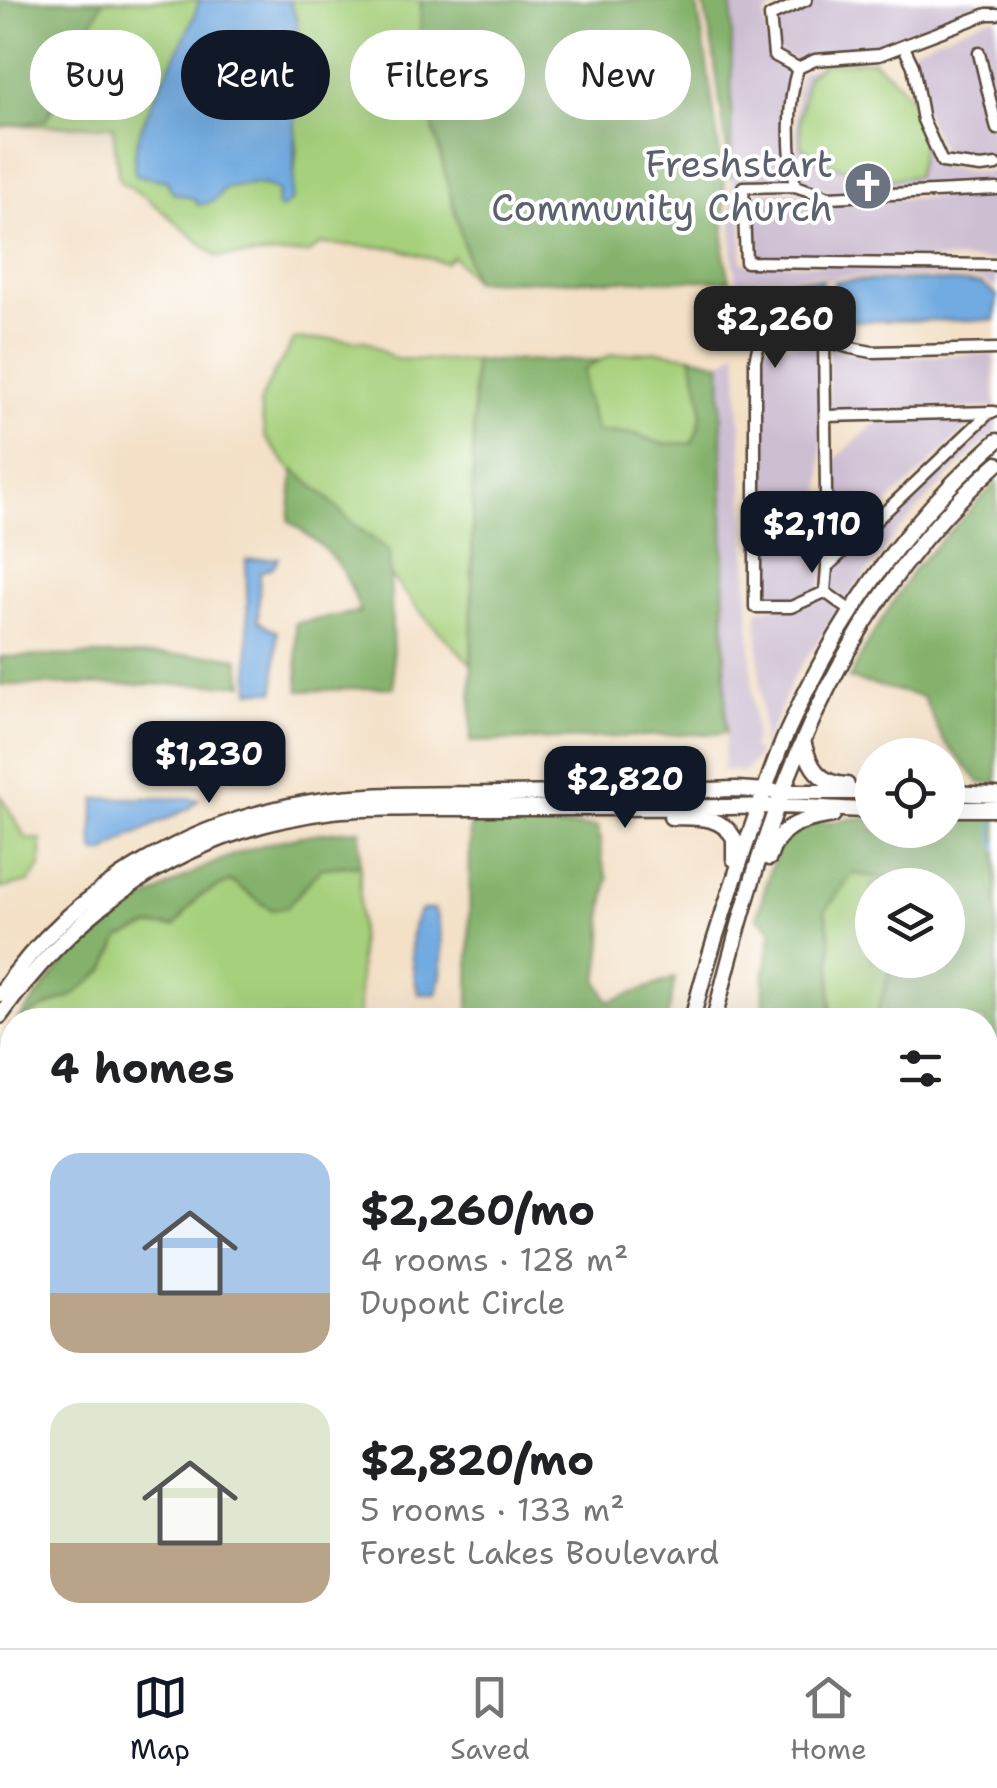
<!DOCTYPE html>
<html lang="en">
<head>
<meta charset="utf-8">
<style>
	:root { --surface:#fff; --page:#f2f2f2; --text:#202124; --muted:#757577; --line:#e0e0e0; --accent:#111827 }
	body { margin:0; font-family:"Shantell Sans",sans-serif; background:var(--page); color:var(--text); height:100vh; display:flex; flex-direction:column; font-size:38px; white-space:nowrap }
	* { box-sizing:border-box; margin:0 }
	p { font-size:32px; color:var(--muted) }
	.icon { flex:none; width:55px; height:55px; fill:none; stroke:currentColor; stroke-width:2; stroke-linecap:round; stroke-linejoin:round }
	.map { position:relative; flex:1; overflow:hidden }
	.drawer { position:absolute; left:0px; top:1008px; width:998px; height:642px; display:flex; flex-direction:column; background:var(--surface); border-radius:40px 40px 0 0; box-shadow:0 10px 40px #0002 }
	.drawer>* { flex:none }
	.top-card { position:absolute; left:30px; top:30px; width:938px; height:90px; display:flex; gap:20px }
	.tools { position:absolute; left:855px; top:738px; display:grid; gap:20px }
	.tools a { display:grid; place-items:center; width:110px; height:110px; border-radius:50%; background:var(--surface); box-shadow:0 10px 40px #0002; font-size:50px }
	.price { position:absolute; translate:-50% -85px; padding:0 22px; border-radius:20px; background:var(--accent); color:#fff; font-size:32px; line-height:65px; filter:drop-shadow(0 2px 5px #0008) }
	.price::after { content:''; position:absolute; left:50%; top:60px; width:30px; height:22px; margin-left:-15px; background:inherit; clip-path:polygon(0 0,100% 0,50% 100%) }
	.price.current { background:#222; color:#fff }
	ul { padding:0; list-style:none }
	li { display:flex; align-items:center; gap:30px; height:250px; padding:0 50px }
	li span { display:grid; place-items:center; flex:none; width:280px; height:200px; border-radius:30px; color:#555 }
	li>.icon { margin-inline-start:auto }
	span .icon { width:120px; height:120px; fill:#fffc; stroke-width:1 }
	li b { font-size:42px }
	h2 { display:flex; justify-content:space-between; align-items:center; height:120px; padding:0 50px; font-size:42px }
	.tag { padding:0 35px; border-radius:45px; background:var(--surface); box-shadow:0 10px 40px #0002; font-size:35px; line-height:90px }
	.tag.current { background:var(--accent); color:#fff }
	.tab-bar { display:flex; justify-content:space-around; align-items:center; height:140px; border-top:2px solid var(--line); background:var(--surface); font-size:28px; color:var(--muted) }
	.tab-bar a { display:grid; justify-items:center; gap:5px }
	.tab-bar .current { color:var(--accent) }
	.map>svg:first-child { display:block }
	.built { fill:#efd0e6 }
	.industrial { fill:#cdbed2 }
	.green { fill:#a6d07c; stroke:#707d4d; stroke-width:2.5; fill-rule:evenodd }
	.forest { fill:#84b26c; stroke:#606e45; stroke-width:2.5; fill-rule:evenodd }
	.water { fill:#72abe1; stroke:#566a80; stroke-width:2.5 }
	.lines { fill:none; stroke-linecap:round; stroke-linejoin:round }
	.stream { stroke:#72abe1; stroke-width:2.5 }
	.minor-casing { stroke:#574537; stroke-width:15 }
	.secondary-casing { stroke:#574537; stroke-width:19 }
	.minor { stroke:#fff; stroke-width:10 }
	.secondary { stroke:#fff; stroke-width:14 }
	.labels { text-anchor:middle; stroke-width:8; stroke-linejoin:round; paint-order:stroke }
	.worship-label { font-size:38px; fill:#5b616d; stroke:#fff; text-anchor:end }
</style>
</head>
<body>
<div class="map">
<svg width="997" height="1648" viewBox="0 0 997 1648">
	<rect width="100%" height="100%" fill="#fff"/>
	<filter id="ink" filterUnits="userSpaceOnUse"><feTurbulence type="fractalNoise" baseFrequency=".01" numOctaves="2"/><feDisplacementMap in="SourceGraphic" scale="20" xChannelSelector="R" yChannelSelector="G"/><feConvolveMatrix kernelMatrix="1 2 1 2 8 2 1 2 1" color-interpolation-filters="sRGB"/></filter>
	<filter id="wash" filterUnits="userSpaceOnUse"><feTurbulence type="fractalNoise" baseFrequency=".0048" numOctaves="4" result="noise"/><feDisplacementMap in="SourceGraphic" scale="40" xChannelSelector="R" yChannelSelector="G"/><feGaussianBlur stdDeviation="2.25" result="paint"/><feColorMatrix in="noise" values="0 0 0 0 0 0 0 0 0 0 0 0 0 0 0 0 0 1.4 0 .05"/><feComposite in="paint" operator="in"/></filter>
	<g filter="url(#wash)">
		<rect width="100%" height="100%" fill="#f3e0c6"/>
		<!-- built -->
		<path class="built" d="M0,1410l12,13v122l-6,11 -6,-7z"/>
		<!-- industrial -->
		<path class="industrial" d="M732,0h63l-27,11 -3,6 5,39 2,4 21,11 -6,18v79l3,13 -47,1 -1,80 255,8v17h-5l-10,-7 -60,-4 -87,1 -4,4 -5,-1 -4,-5 -74,3 -4,4 -7,-1 -5,-28z
			M817,0h160l4,11 -103,39 -63,5 -17,8 -20,-11 -4,-33z
			M988,18h9v92l-15,-62 -8,2 23,98v10l-3,3 -13,1 -36,-4 -18,-40 -17,-68z
			M823,64v99l70,16 30,-49 19,37 38,5 17,-1v14l-167,7 -30,-10 -4,-15v-77l5,-18z
			M795,191l35,11 167,-8v66l-247,-3 -3,-65z
			M820,344l3,223 -2,21 -30,14h-31l-1,-240 4,-17z
			M828,346l44,11 122,-3 1,54 -166,3z
			M737,350l18,389 -4,9 8,6 -15,18 -22,-2 4,-37 -5,-370z
			M978,418l-146,138 -2,-92 49,-44z
			M992,418h5v13l-51,48 -48,52 -52,70 -16,-12 2,-20z
			M825,597l15,12 -48,70 -14,36 -15,31 -3,-1 3,-6 -6,-128z"/>
		<!-- green -->
		<path class="green" d="M0,0h421l-1,76 53,205 -20,-25 -8,7 -49,-15 -75,-4 -12,9 -92,4 -70,-59 -26,-16 -3,-8 -5,-48 -113,-1zM295,127l2,20 -6,54 -13,-1 1,-9c-14,-11 -40,-7 -57,-2l-2,6 -25,4 -25,-11 -3,-7 -7,-3z
			M872,60c46,38 60,55 44,116l-23,3 -70,-16 -22,-17 -1,-29 7,-41 16,-12z
			M630,90h57l-12,26 -25,3 -22,-2 -13,-22z
			M329,339l37,2 29,18 92,2 -13,1 -3,302 -47,-48 -34,-41 -1,-24 -35,-26 -31,-31 -35,-28 -23,-29 -5,-34 12,-27 22,-36z
			M658,351l33,5c10,35 18,53 1,87l-30,1 -27,-10 -38,-2 -13,-41v-22l27,-14z
			M0,795l26,43 15,2v27l-12,15 -29,7z
			M360,865l-1,155h-342l56,-25 32,-25 15,-32 30,-12h25l24,-30 32,-15 41,29 49,-42z
			M853,873l35,6v6h-16v75h21l-18,60h-44v-79l-6,-30z
			M12,1024v381l-12,-13v-340z
			M997,1072v161l-12,9v-164z
			M997,1328v320h-242v-10h230v-294z
			M12,1545v93h87v10h-99v-99l6,6z
			M119,1638h244v10h-241z"/>
		<!-- forest -->
		<path class="forest" d="M0,0h103l-57,120 -46,7z
			M421,0h275l9,51 20,140 -1,63 6,26 -257,1 -53,-205zM630,90h57l-12,26 -25,3 -22,-2 -13,-21z
			M703,0h29l-1,179 -18,-130z
			M691,356l30,7 5,370 -255,9 3,-381 126,-1 -16,10v21l13,41 38,2 27,10 30,-1c17,-31 8,-54 -1,-87z
			M294,470l29,24 31,31 35,26 5,136 -95,4 -4,-68 65,-11c-15,-48 -31,-62 -71,-91z
			M997,482v301h-17l-37,-43 -20,-43 -74,-18 19,-37 45,-72z
			M98,655h120l20,3 6,26 -244,1v-28z
			M948,815l49,1v256l-12,6v-58h-110l18,-60h55v-75h-60l-1,-6 -34,-6 -28,38 6,30v79h-67v-40l8,-51 -15,-12c10,-31 15,-84 52,-93 7,-2 16,0 24,-2 14,-2 25,-5 39,-5v13h76z
			M470,824l128,3 4,33 6,19 -5,32v29l-5,41 11,21 66,-24 -8,42h-198z
			M360,830v35l-39,3 -34,39 -15,3 -41,-29 -32,15 -24,30h-25l-30,12 -15,32 -32,25 -54,24c14,-15 24,-32 38,-48 26,-28 56,-51 89,-71 70,-44 131,-67 214,-70z
			M477,1638h128l-10,10h-118z"/>
		<!-- water -->
		<path class="water" d="M199,0h90c4,10 9,19 8,30 -1,12 -3,3 -2,15 4,24 1,46 0,70 -1,29 1,57 -4,86l-10,8 -4,-3 1,-15c-13,-11 -39,-7 -55,-2 -5,11 -14,15 -25,16l-3,-6 -22,-6 -6,-12 -31,-6c-14,-40 53,-130 63,-175z
			M822,279v5l-7,9 -10,6 -2,19 -48,2 -10,-5 -2,-27 5,-6z
			M922,280l60,4 15,12 -2,24 -146,1h-13l-2,-3 -1,-25 2,-12z
			M279,558l-6,9 -13,5 -2,49 19,11 -2,59h-25l-4,-131z
			M107,798h81l11,2 -11,9 -57,27 -27,17 -9,-1c-5,-16 -1,-35 1,-53z
			M434,909c11,24 10,60 3,85h-19c-5,-26 -14,-62 3,-84z
			M997,1238v82l-12,18v-91z"/>
		<g class="lines">
			<!-- stream -->
			<path class="stream" d="M993,821l-1,12 5,16"/>
		</g>
	</g>
	<g filter="url(#ink)">
		<g class="lines">
			<!-- minor casing -->
			<g class="minor-casing">
				<path id="minor" d="M904,47l9,19 10,54 19,42 39,5 16,-2
					M979,53l18,76
					M798,68l-24,-13 -4,-39 36,-16
					M795,186c-7,-35 -8,-84 3,-118l17,-8 64,-5 108,-41h10
					M997,189l-168,8 -34,-11 -52,1 3,75 251,3
					M824,340l3,227 -2,25
					M825,416l169,-4
					M827,567l163,-155
					M851,611l-26,-19 -34,15h-36v-246l5,-22 27,-2 37,3 27,8 21,4 125,-3"/>
			</g>
			<!-- secondary casing -->
			<g class="secondary-casing">
				<path id="secondary" d="M803,741c6,25 16,43 44,44
					M948,793l49,2
					M948,809h49
					M671,817c24,1 49,-3 63,21v21
					M769,858c11,-35 32,-37 64,-43
					M0,994c74,-109 202,-180 333,-195 55,-6 112,-4 167,-5 79,-1 158,-2 237,-5l44,3h91
					M0,1016c82,-116 190,-187 332,-205 28,-3 56,-2 84,-3 38,0 76,0 114,0 81,0 162,0 244,-2 33,0 66,4 98,4
					M692,1020c16,-65 37,-127 59,-190 12,-34 22,-68 37,-100 49,-111 118,-208 209,-289
					M714,1020c51,-207 118,-410 283,-556
					M629,1638v10
					M652,1638v10"/>
			</g>
			<!-- minor -->
			<use href="#minor" class="minor"/>
			<!-- secondary -->
			<use href="#secondary" class="secondary"/>
		</g>
	</g>
	<!-- icons -->
	<defs>
		<g id="church-disc" transform="scale(2.5)"><circle r="9.5" fill="#6b7280" stroke="#fff"/><path d="M-1.2-6h2.4v3.5h3.3v2.4h-3.3V6h-2.4V-.1h-3.3v-2.4h3.3Z" fill="#fff"/></g>
	</defs>
	<g fill-rule="evenodd">
		<use href="#church-disc" x="868" y="186"/>
	</g>
	<g class="labels">
		<!-- worship labels -->
		<g class="worship-label">
			<text x="833" y="177">Freshstart<tspan x="833" dy="44">Community Church</tspan></text>
		</g>
	</g>
</svg>
<div class="tools">
<a><svg class="icon" aria-label="locate" viewBox="0 0 24 24"><circle cx="12" cy="12" r="6"/><path d="M12 2v4M12 18v4M2 12h4M18 12h4"/></svg></a>
<a><svg class="icon" aria-label="layers" viewBox="0 0 24 24"><path d="M12 4l9 5-9 5-9-5zM3 14l9 5 9-5"/></svg></a>
</div>
<b class="price current" style="left:775px;top:371px">$2,260</b>
<b class="price" style="left:812px;top:576px">$2,110</b>
<b class="price" style="left:209px;top:806px">$1,230</b>
<b class="price" style="left:625px;top:831px">$2,820</b>
<div class="top-card">
<a class="tag">Buy</a>
<a class="tag current">Rent</a>
<a class="tag">Filters</a>
<a class="tag">New</a>
</div>
<section class="drawer">
<h2>4 homes<svg class="icon" aria-label="filters" viewBox="0 0 24 24"><path d="M4 7h16M4 17h16"/><circle cx="9" cy="7" r="2"/><circle cx="15" cy="17" r="2"/></svg></h2>
<ul>
<li><span style="background:linear-gradient(#a9c7e8 70%,#b9a48a 0)"><svg class="icon" aria-label="home" viewBox="0 0 24 24"><path d="M3 11l9-7 9 7M6 9v11h12V9"/></svg></span><div><b>$2,260/mo</b><p>4 rooms · 128 m²</p><p>Dupont Circle</p></div></li>
<li><span style="background:linear-gradient(#dfe7d0 70%,#b9a48a 0)"><svg class="icon" aria-label="home" viewBox="0 0 24 24"><path d="M3 11l9-7 9 7M6 9v11h12V9"/></svg></span><div><b>$2,820/mo</b><p>5 rooms · 133 m²</p><p>Forest Lakes Boulevard</p></div></li>
</ul>
</section>
</div>
<nav class="tab-bar">
<a class="current"><svg class="icon" aria-label="map" viewBox="0 0 24 24"><path d="M3 6l6-2 6 2 6-2v14l-6 2-6-2-6 2zM9 4v14M15 6v14"/></svg>Map</a>
<a><svg class="icon" aria-label="saved" viewBox="0 0 24 24"><path d="M7 4h10v16l-5-4-5 4z"/></svg>Saved</a>
<a><svg class="icon" aria-label="home" viewBox="0 0 24 24"><path d="M3 11l9-7 9 7M6 9v11h12V9"/></svg>Home</a>
</nav>
</body>
</html>
